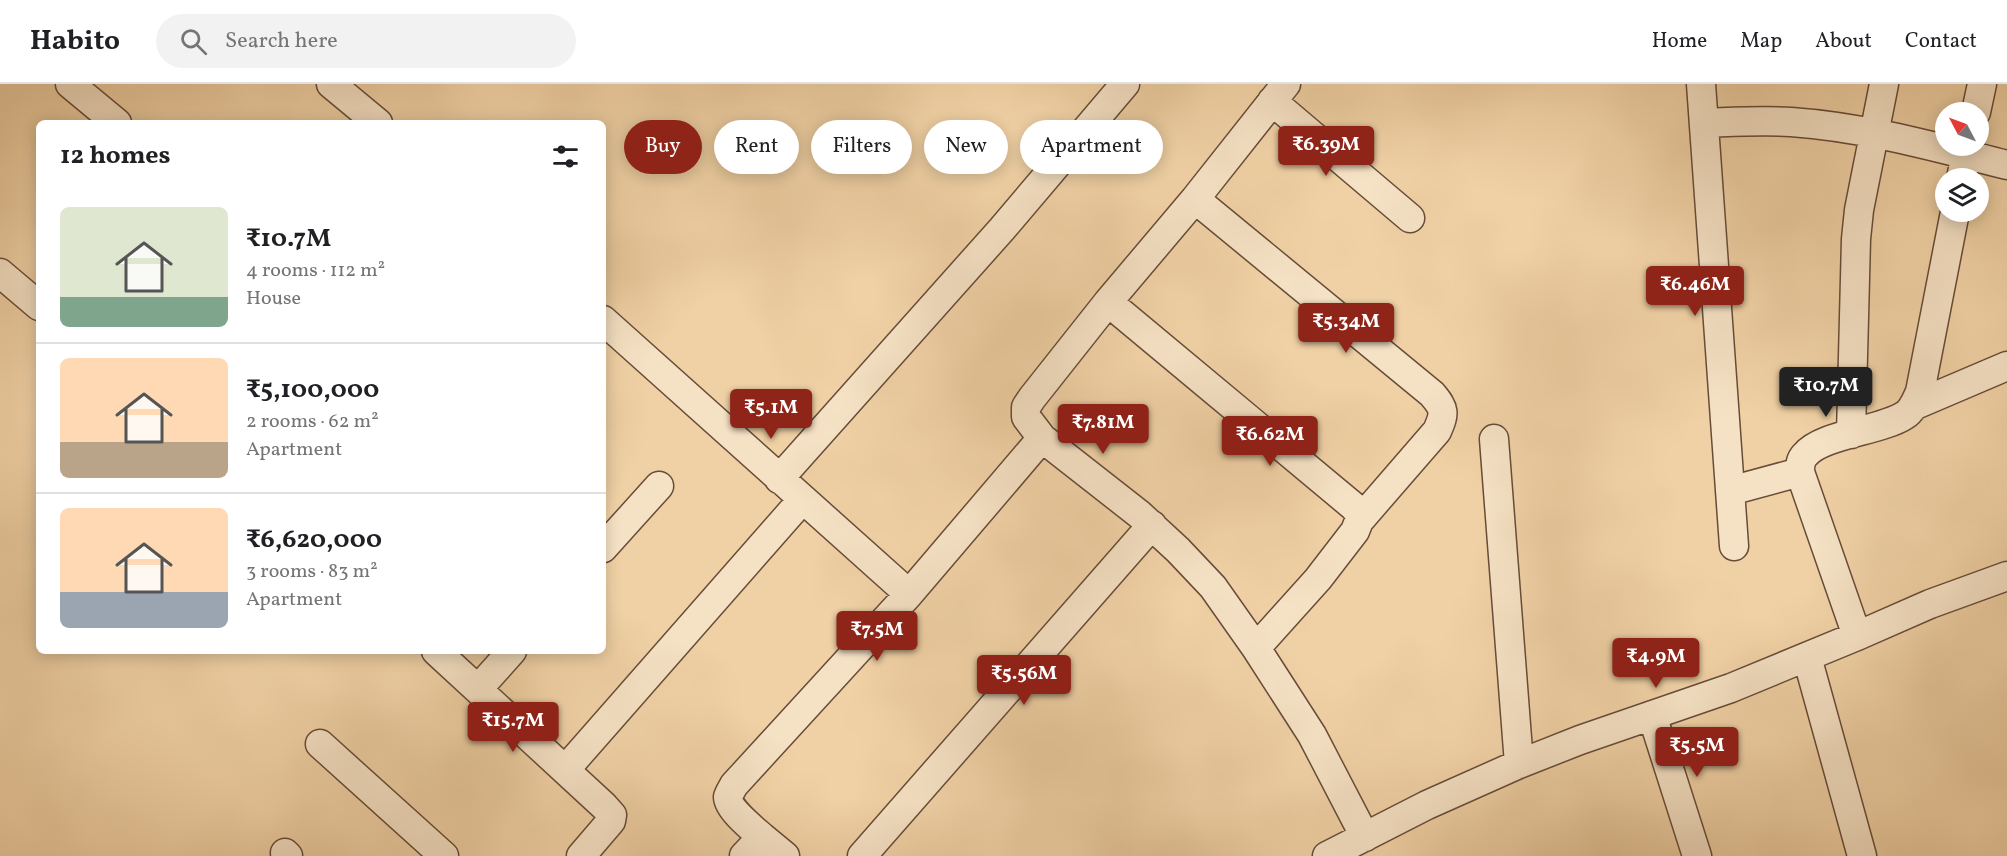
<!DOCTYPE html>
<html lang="en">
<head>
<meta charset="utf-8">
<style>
	:root { --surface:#fff; --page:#f2f2f2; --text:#202124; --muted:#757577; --line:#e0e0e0; --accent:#8f2418 }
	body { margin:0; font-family:Vollkorn,serif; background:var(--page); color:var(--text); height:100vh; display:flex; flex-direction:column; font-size:22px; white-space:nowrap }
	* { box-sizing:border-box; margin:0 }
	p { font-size:20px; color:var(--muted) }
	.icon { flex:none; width:33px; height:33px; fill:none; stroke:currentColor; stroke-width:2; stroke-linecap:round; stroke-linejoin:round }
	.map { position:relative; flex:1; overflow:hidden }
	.side { position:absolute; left:36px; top:36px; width:570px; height:534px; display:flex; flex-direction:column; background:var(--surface); border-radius:9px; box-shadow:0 3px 15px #0003 }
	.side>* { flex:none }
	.hud { position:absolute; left:624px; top:36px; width:570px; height:54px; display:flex; gap:12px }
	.needle { width:39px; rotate:311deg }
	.controls { position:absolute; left:1935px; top:18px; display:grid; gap:12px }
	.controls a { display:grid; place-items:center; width:54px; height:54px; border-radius:50%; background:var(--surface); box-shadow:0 3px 15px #0003; font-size:30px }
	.price { position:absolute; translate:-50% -51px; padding:0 14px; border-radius:6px; background:var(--accent); color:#fff; font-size:20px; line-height:39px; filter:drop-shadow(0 2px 3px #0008) }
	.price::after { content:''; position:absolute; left:50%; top:36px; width:18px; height:14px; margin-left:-9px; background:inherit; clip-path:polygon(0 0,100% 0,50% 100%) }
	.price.selected { background:#222; color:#fff }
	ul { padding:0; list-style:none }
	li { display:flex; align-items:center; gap:18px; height:150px; padding:0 24px }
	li+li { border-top:2px solid var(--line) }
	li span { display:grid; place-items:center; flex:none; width:168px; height:120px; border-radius:9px; color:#555 }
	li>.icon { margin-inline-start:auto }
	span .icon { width:72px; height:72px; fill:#fffc; stroke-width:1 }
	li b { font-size:26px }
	h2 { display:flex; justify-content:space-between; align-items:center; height:72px; padding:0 24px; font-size:26px }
	.chip { padding:0 21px; border-radius:27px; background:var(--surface); box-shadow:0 3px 15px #0003; font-size:21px; line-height:54px }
	.chip.selected { background:var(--accent); color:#fff }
	header { display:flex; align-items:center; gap:36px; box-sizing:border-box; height:84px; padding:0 30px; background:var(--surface); border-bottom:2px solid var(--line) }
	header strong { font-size:28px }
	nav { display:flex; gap:33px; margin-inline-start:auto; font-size:21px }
	.search { width:420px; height:54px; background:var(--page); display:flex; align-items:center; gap:15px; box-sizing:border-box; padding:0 21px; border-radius:33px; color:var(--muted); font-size:22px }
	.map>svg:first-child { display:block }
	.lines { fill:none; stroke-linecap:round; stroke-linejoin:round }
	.minor-casing { stroke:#674c39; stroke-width:31 }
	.minor { stroke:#f5e1c4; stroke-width:28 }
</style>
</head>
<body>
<header>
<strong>Habito</strong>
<div class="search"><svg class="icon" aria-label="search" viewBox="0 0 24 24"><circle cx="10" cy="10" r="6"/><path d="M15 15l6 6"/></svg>Search here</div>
<nav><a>Home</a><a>Map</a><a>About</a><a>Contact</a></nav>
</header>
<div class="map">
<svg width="2007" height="772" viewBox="0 0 2007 772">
	<rect width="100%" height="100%" fill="#f0d1a5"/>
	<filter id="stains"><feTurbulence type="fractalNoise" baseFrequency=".00333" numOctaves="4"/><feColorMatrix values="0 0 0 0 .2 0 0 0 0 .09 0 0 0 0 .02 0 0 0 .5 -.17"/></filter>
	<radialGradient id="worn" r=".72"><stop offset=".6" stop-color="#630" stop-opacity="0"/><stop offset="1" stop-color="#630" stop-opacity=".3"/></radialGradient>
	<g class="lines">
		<!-- minor casing -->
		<g class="minor-casing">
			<path id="minor" d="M70,0l47,39
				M331,0l47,39
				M1286,0l-91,115 -87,103 -76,96 -6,9v10l16,21 97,76 39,36 35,37 43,61 56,87 53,102
				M1701,0l33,462
				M1272,17l138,117
				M1976,28l6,-28
				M1704,39c29,-1 58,-3 87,-1 73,5 145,25 216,43
				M1961,94l7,-32
				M1195,115l237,195c13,15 13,19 5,37l-78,90
				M0,189l39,33
				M1108,218l245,204 6,7v8l-4,10 -37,48 -62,69
				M603,236l306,274
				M1913,322l94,-40
				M1851,350l5,-195 3,-29 25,-126
				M1494,355l25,325
				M779,395l223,-250 123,-145
				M1730,407l70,-19
				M603,464l56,-62
				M1857,552l-57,-164c0,-6 0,-12 5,-17 17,-21 76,-24 100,-40 8,-5 11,-15 15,-23l35,-180
				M436,567l168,155 8,9 -1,6 -30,35
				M1807,573l55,199
				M478,605l34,-38
				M1652,631l45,141
				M320,660l124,112
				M565,686l237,-270
				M762,753l23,19
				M285,769l3,3
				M744,772l18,-19c-9,-8 -34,-28 -34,-40 1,-4 4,-8 6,-12l175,-191 133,-156
				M862,772l290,-331
				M1327,772l100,-51 92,-41 61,-24 151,-52 126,-52 73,-32 77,-28"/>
		</g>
		<!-- minor -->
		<use href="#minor" class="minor"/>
	</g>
	<rect width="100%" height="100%" filter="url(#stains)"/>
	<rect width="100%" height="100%" fill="url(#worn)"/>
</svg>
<div class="controls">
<a><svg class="needle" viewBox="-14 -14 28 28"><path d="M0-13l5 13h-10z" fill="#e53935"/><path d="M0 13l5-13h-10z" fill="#757577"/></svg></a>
<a><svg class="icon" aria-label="layers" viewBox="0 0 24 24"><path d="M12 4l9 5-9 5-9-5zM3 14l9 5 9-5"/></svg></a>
</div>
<b class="price" style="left:1326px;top:93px">₹6.39M</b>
<b class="price" style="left:1695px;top:233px">₹6.46M</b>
<b class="price" style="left:1346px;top:270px">₹5.34M</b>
<b class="price selected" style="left:1826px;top:334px">₹10.7M</b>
<b class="price" style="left:771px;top:356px">₹5.1M</b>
<b class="price" style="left:1103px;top:371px">₹7.81M</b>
<b class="price" style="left:1270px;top:383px">₹6.62M</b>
<b class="price" style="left:877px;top:578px">₹7.5M</b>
<b class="price" style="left:1656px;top:605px">₹4.9M</b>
<b class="price" style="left:1024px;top:622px">₹5.56M</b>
<b class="price" style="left:513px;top:669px">₹15.7M</b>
<b class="price" style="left:1697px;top:694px">₹5.5M</b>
<div class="hud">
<a class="chip selected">Buy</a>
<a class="chip">Rent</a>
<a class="chip">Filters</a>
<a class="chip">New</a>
<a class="chip">Apartment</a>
</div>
<section class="side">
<h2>12 homes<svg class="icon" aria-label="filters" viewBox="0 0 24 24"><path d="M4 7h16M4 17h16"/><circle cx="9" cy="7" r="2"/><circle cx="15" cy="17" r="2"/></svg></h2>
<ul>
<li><span style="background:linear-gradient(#dfe7d0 75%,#7fa58c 0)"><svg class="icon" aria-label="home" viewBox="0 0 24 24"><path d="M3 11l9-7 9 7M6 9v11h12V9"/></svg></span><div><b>₹10.7M</b><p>4 rooms · 112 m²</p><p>House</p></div></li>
<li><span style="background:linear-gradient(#ffd9b3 70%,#b9a48a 0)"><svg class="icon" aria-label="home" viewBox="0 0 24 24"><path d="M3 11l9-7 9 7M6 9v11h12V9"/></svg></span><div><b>₹5,100,000</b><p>2 rooms · 62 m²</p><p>Apartment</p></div></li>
<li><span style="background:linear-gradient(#ffd9b3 70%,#9aa5b1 0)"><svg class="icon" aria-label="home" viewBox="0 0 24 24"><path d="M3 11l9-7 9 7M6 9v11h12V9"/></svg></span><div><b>₹6,620,000</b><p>3 rooms · 83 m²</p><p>Apartment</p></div></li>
</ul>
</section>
</div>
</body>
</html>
